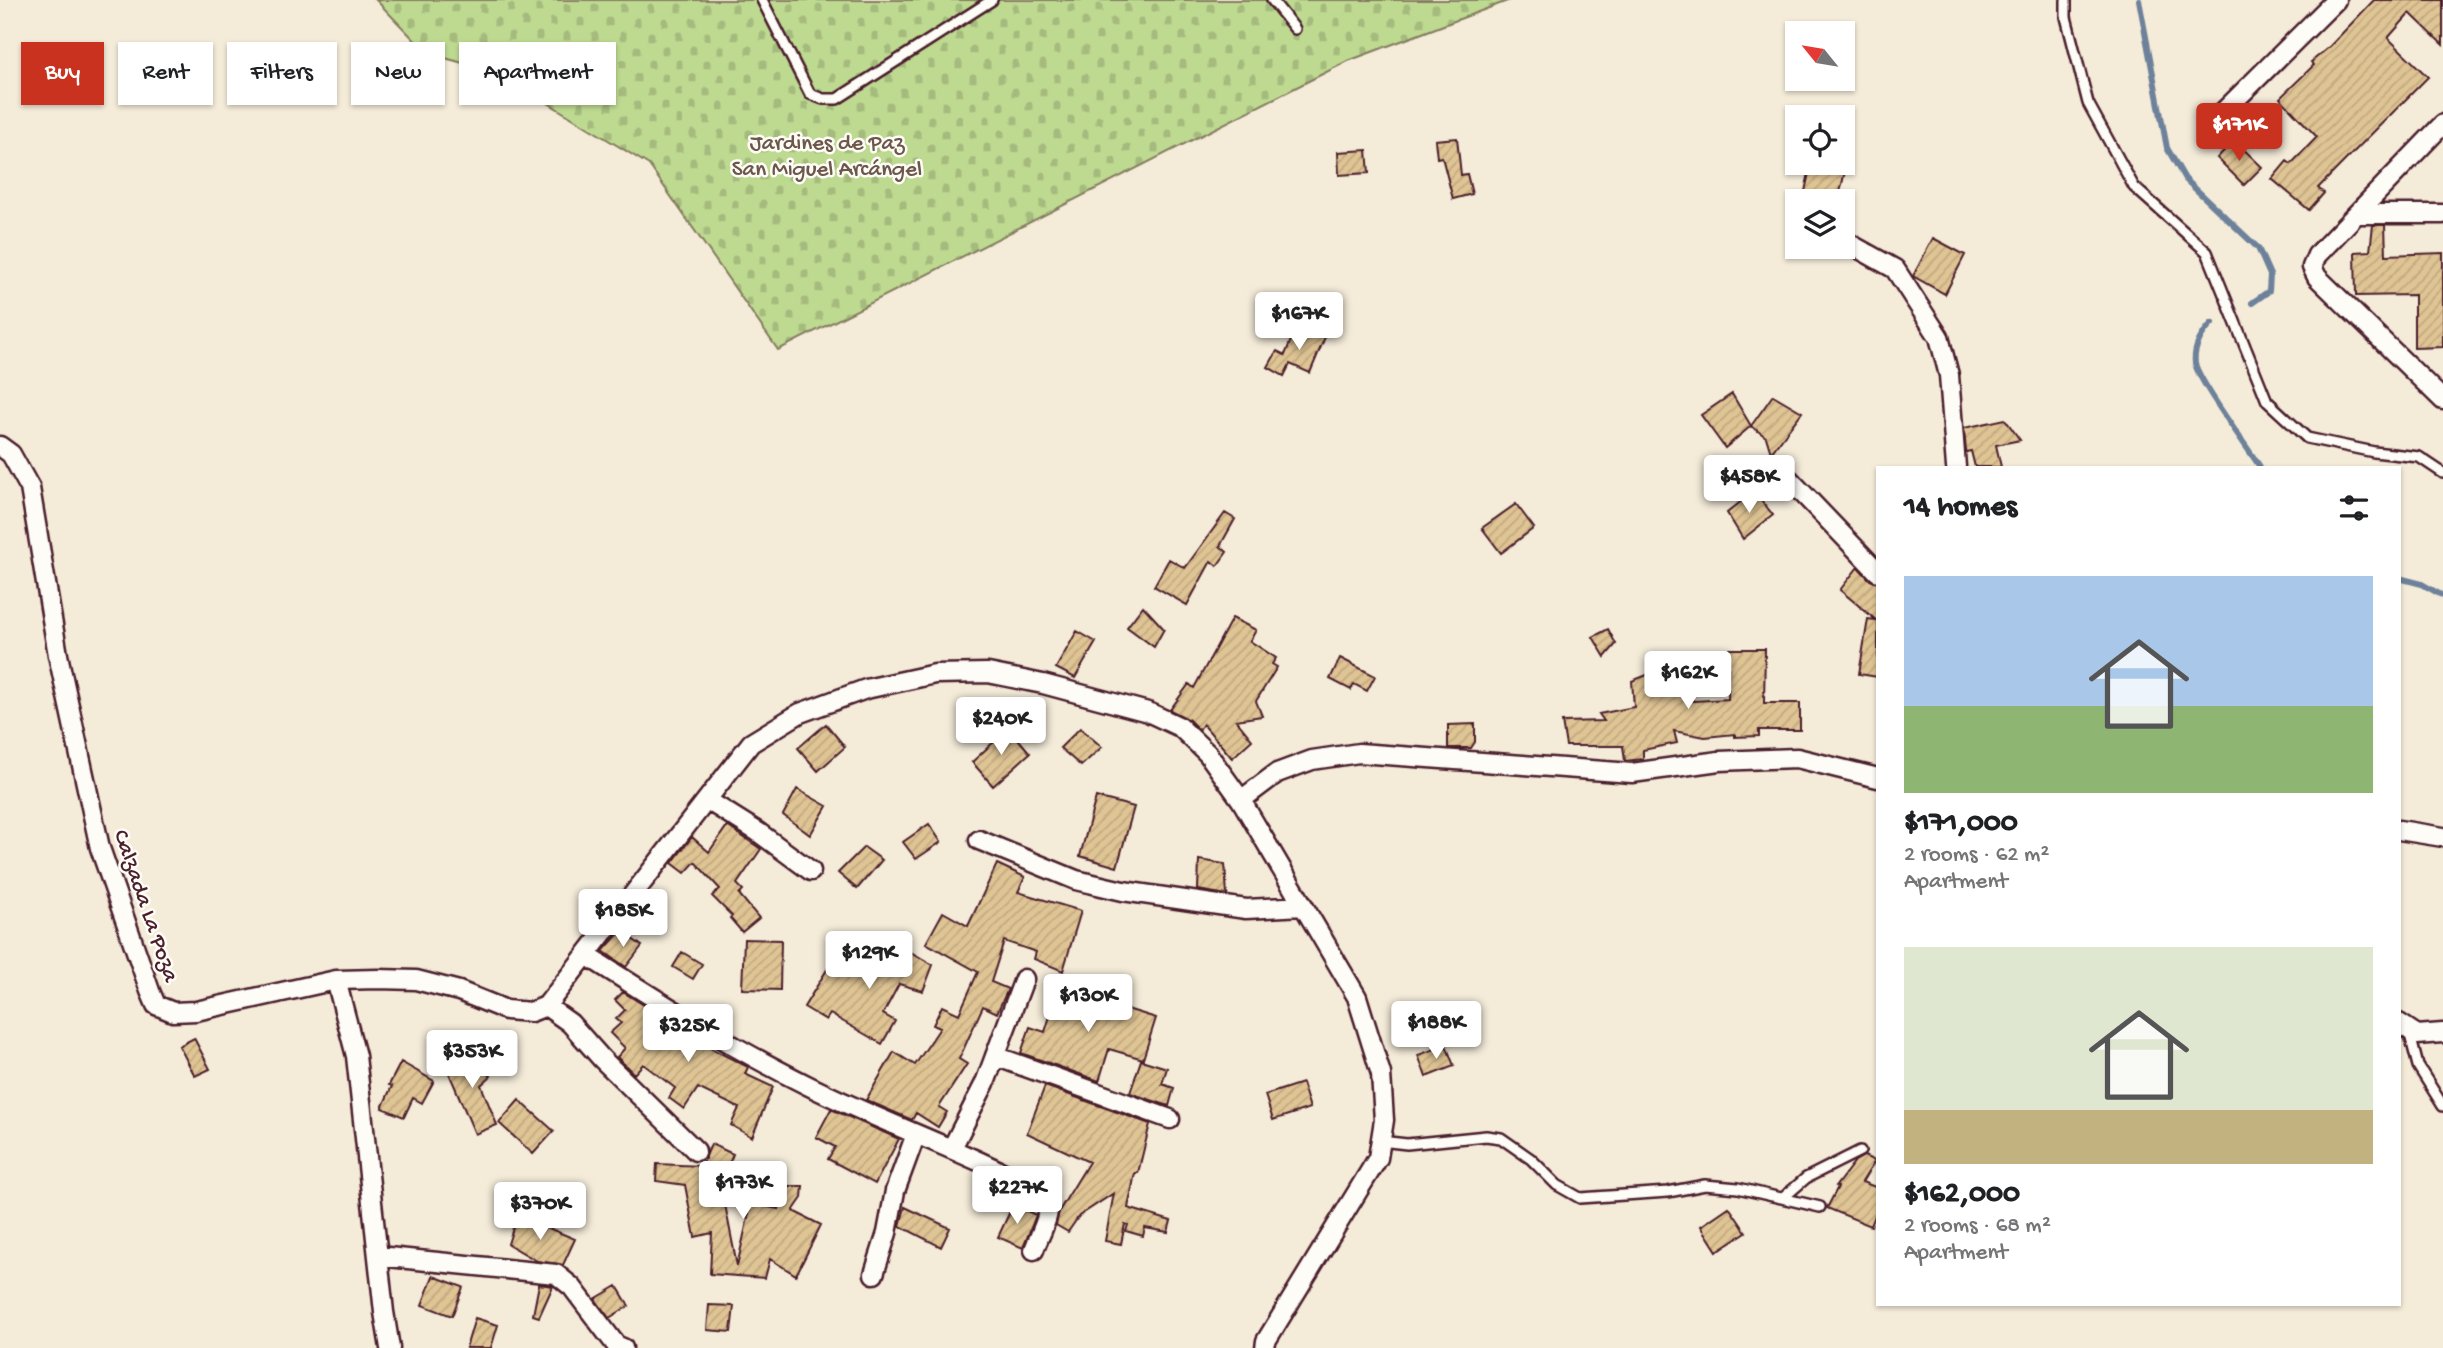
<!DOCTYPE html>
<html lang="en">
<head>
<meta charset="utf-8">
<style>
	:root { --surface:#fff; --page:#f2f2f2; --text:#202124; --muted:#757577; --accent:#c8321e }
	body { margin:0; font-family:"Gochi Hand",sans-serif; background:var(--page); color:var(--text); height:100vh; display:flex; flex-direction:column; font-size:26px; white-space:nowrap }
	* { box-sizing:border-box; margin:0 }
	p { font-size:23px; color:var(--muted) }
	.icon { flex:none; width:38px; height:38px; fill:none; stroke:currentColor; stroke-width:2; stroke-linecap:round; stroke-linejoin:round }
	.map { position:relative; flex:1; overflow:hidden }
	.details { position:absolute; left:1876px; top:466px; width:525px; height:840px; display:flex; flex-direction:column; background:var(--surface); border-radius:0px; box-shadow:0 2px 5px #0004 }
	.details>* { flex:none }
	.hud { position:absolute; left:21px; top:42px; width:665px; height:63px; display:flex; gap:14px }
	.needle { width:46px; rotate:300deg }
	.controls { position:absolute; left:1785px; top:21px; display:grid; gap:14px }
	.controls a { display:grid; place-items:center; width:70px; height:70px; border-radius:0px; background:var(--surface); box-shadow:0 2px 5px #0004; font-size:35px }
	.price { position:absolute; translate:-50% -60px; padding:0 16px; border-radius:7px; background:#fff; color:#222; font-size:23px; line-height:46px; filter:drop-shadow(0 2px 4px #0008) }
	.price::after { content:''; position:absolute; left:50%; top:42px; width:21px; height:16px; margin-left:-10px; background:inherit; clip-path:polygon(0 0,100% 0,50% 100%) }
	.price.current { background:var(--accent); color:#fff }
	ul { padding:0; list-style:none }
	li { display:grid; align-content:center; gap:14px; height:371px; padding:0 28px }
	li span { display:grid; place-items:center; height:217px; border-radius:0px; color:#555 }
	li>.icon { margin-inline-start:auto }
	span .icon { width:126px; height:126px; fill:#fffc; stroke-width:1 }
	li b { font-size:30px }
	h2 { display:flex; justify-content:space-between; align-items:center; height:84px; padding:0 28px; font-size:30px }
	.pill { padding:0 24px; border-radius:0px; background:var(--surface); box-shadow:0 2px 5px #0004; font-size:24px; line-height:63px }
	.pill.current { background:var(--accent); color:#fff }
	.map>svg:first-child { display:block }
	.cemetery { fill:url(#cemetery-stones); stroke:#847c5e; stroke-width:2 }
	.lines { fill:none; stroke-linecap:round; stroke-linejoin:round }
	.stream { stroke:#6d829a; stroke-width:6 }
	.building { fill:url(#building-hatch); stroke:#4a1f2b; stroke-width:2 }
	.lane-casing { stroke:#4a1f2b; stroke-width:14 }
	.street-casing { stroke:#4a1f2b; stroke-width:23 }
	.lane { stroke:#fdfcf7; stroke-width:9 }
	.street { stroke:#fdfcf7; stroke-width:18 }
	.labels { text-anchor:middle; stroke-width:5; stroke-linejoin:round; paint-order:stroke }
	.park-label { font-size:23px; fill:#6d574a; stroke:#fdfcf7 }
	.street-label { font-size:23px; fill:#4a1f2b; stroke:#fdfcf7 }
</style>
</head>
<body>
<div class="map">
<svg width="2443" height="1348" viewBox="0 0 2443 1348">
	<defs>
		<pattern id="cemetery-stones" width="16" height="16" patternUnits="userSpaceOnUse" patternTransform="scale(1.75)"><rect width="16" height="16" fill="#beda91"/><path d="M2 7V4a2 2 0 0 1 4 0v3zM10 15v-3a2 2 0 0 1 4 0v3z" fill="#a5bb7d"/></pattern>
		<pattern id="building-hatch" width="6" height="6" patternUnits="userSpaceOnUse" patternTransform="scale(1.75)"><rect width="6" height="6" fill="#dfc494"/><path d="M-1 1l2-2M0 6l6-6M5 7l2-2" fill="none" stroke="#c1a880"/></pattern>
	</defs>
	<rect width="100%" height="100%" fill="#f4ebd9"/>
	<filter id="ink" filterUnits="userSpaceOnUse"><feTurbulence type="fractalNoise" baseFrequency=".0143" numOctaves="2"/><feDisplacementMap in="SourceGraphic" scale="14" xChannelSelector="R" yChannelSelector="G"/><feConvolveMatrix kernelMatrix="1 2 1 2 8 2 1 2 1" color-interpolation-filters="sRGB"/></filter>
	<g filter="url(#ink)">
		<!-- cemetery -->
		<path class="cemetery" d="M376,0h1134l-162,61 -570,289 -129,-185 -150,-92 -72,-20z"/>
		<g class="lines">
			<!-- stream -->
			<path class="stream" d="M2139,0l28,148 18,31 73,69 12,27 -1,16 -17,12
				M2212,323c-10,10 -19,25 -17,40 3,18 53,85 65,104
				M2399,578l23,6 21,12"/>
		</g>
		<!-- building -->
		<path class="building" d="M2374,0h69v45l-33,-32 -22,25 40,39 -110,111 6,5 -15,17 -37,-31 15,-18 4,3 26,-27 -37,-39 34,-33 -3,-3 19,-16z
			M1457,138l4,37 6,-1 5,20 -19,5 -11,-42 -5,1 -2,-18z
			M2234,140l28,27 -18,18 -27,-27z
			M1367,150l2,23 -30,2 -1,-23z
			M1811,163h16l19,4 -8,34h-35z
			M2373,225h12l1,30 57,-2v94l-29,1v-53l-58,1 -1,-44 15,-1z
			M1933,238l32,17 -20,39 -32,-18z
			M1297,325l28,12 -15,36 -20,-9 -6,12 -16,-9 9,-16 8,4z
			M1732,394l19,32 22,-31 29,17 -31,41 -5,-16 -15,-11 -26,22 -24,-33z
			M2005,419l15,21 -24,5 5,22h-26l-4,-16 -5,1 -2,-24z
			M1754,491l19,24 -30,24 -16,-26z
			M1516,504l18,24 -33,25 -19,-25z
			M1225,513l10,6 -15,27 7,6 -10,14 -6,-5 -24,44 -33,-19 15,-27 16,9z
			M1858,567l12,13 8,3v94l-19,-3 9,-55 8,1 -36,-30z
			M1143,606l21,23 -10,18 -27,-20z
			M1232,618l24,12 -6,11 26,17 -4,6 5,3 -21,34 6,15 -26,4 16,20 -20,18 -29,-34 -4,6 -11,-11 -18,-9 19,-26 5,4z
			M1608,629l8,15 -11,13 -12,-20z
			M1077,631l19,11 -21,36 -19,-10z
			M1729,649h36l-1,54h36v27h-41v6l-24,1v-3l-30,3 -31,-6 3,12 -34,7v9l-18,2 -2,-15h-57l-4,-24 42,-1 -5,-7 35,-7 -2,-26 20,-8 1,2 23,-11 17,37 35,-2z
			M1340,658l35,18 -8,15 -13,-7 -3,6 -21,-11z
			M826,724l19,23 -27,24 -20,-23z
			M1475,724v18l-4,6h-23v-23z
			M1009,728l21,25 -37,33 -21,-24z
			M1080,728l22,19 -21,19 -21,-18z
			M797,789l30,17 -17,29 -27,-20z
			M1096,797l38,10 -17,60 -37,-11z
			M929,824l12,18 -25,17 -13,-17z
			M727,826l34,23 -24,35 6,6 -4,4 20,24 -17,14 -12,-14 2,-2 -20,-20 8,-7 -25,-27 -10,11 -13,-10 20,-26 17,15z
			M864,847l18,13 -25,29 -19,-16z
			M1199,860l26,4 2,31 -29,-5z
			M997,864l28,13 -7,15 63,19 -18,60 -29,-12 2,-7 -32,-11 -13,41 17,7 -11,24 -14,-7 -24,53 8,5 -28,43 8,5 -9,15 -22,-14 -4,7 -46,-20 28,-48 21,13 25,-37 -7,-3 9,-19 17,8 19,-42 -52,-29 17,-31 25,14z
			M621,931l21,15 -16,21 -23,-16z
			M744,939l37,1 -1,50 -38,-1z
			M890,940l43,25 -10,26 -24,-7 -16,30 12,7 -13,23 -52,-30 -4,6 -22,-13 29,-47 36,23z
			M682,952l20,12 -9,15 -20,-12z
			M1059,988l97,30 -13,41 -34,-10 -10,32 -78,-28 9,-26 15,5z
			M623,992l24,15 27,26 4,-7 30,21 40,20 -3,7 28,13 -21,50 -21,-12 8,-17 -41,-20 -14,21 -15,-11 6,-10 -32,-24 -9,10 -17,-17 8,-9 -15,-15 11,-10 -5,-4 9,-9 -10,-10z
			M194,1038l16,31 -15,7 -16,-30z
			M1446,1045l8,21 -28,11 -8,-22z
			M467,1047l24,29 -10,9 16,40 -22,9 -29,-68z
			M1141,1060l26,8 -5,16 12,4 -5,18 -39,-13z
			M401,1062l33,19 -12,22 -9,-5 -9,19 -22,-9 10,-22 -3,-1z
			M1302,1083l8,25 -37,12 -8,-25z
			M1045,1086l105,38 -12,49h-3l-7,35 43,13 -3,11 -23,-4 -2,8 -17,-5 2,-6 -3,-1 -4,20 -16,-3 9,-48 -35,23 -11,16 -12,-7 3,-14 30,-49 -62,-29z
			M519,1100l35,31 -21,23 -34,-31z
			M831,1109l68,30 -24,45 -47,-25 7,-12 -19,-10z
			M711,1144l22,10 -12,30 16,82 14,-62 28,5v-23h24l-1,12 -9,13 28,14 -25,50 -26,-16 -5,19 -55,-4 2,-41 -17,4 -10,-52 -29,-4 1,-17 45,2z
			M1864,1156l11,5 -13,21 16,6v20l-7,18 -44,-18 11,-21 -2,-1 19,-25z
			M1013,1205l23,10 -13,33 -25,-11z
			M905,1207l45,21 -9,19 -41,-21z
			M1729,1207l17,25 -29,19 -16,-25z
			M517,1215l58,24 -12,26 -26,-4 -29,-17z
			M433,1276l30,11 -11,29 -30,-11z
			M539,1284l14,2 -14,31 -6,-2z
			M617,1286l12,20 -20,12 -14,-19z
			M709,1305l25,1 -3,26 -24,-2z
			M475,1318l23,7 -7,23h-25z"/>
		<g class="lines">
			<!-- lane casing -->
			<g class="lane-casing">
				<path id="lane" d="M762,0l48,94 13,5h14l155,-99
					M1272,0l23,29
					M2066,0v17l22,86 46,84 73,65 60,149 40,37 67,14 45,5 24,16
					M2409,1031l9,35 25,40
					M1380,1141l27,3 79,-8 15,2 30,21 26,26 23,13 88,-6 37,-7 33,3 82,19
					M1783,1198l23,-20 54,-27"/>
			</g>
			<!-- street casing -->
			<g class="street-casing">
				<path id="street" d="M2443,124l-126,131 -5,12 5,10 126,123
					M2208,127l128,-127
					M2357,214h86
					M1843,240l52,29 44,68 10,38 7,92
					M0,446l11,8 19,34 28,167 42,193 50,143 6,14 17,7 23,-1 140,-31 42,-1 38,1 43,11 47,19 25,2 15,-6 205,-263 49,-30 66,-24 69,-15 53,-1 55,11 105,28 32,15 28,27 33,46 116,197 24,77 3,46 -6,38 -112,183 -1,7
					M1789,479l89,93
					M707,800l51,32 53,39
					M1241,800l36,-27 35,-13 47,-7 273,20 87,-12 78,-3 81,20
					M2399,830l44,7
					M979,840l97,40 47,11 123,18 57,-3
					M586,955c72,46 144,92 221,130 78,39 161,67 238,109 10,16 -5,39 -11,56
					M336,980l20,76 28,256 6,36
					M546,1006l24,17 32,36 94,92
					M2399,1023l18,12 26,-2
					M995,1056l175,63
					M952,1148l33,-65 39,-104
					M378,1256l178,18 16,13 44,58 7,3
					M874,1274l13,-41 8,-42 21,-57"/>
			</g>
			<!-- lane -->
			<use href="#lane" class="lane"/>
			<!-- street -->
			<use href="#street" class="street"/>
		</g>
	</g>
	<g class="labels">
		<!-- park labels -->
		<g class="park-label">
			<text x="827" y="149">Jardines de Paz<tspan x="827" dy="26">San Miguel Arcángel</tspan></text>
		</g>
		<!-- street labels -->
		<g class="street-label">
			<text transform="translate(148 905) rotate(71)" y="8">Calzada La Poza</text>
		</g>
	</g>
</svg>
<div class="controls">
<a><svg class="needle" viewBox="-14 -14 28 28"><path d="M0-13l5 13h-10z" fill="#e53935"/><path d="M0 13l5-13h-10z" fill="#757577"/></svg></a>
<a><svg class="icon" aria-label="locate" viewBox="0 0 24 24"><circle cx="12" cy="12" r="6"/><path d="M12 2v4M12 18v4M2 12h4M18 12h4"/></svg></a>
<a><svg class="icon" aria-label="layers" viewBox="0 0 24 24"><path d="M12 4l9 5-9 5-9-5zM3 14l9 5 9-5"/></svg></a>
</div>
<b class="price current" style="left:2239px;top:163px">$171K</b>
<b class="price" style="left:1299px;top:352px">$167K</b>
<b class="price" style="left:1749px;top:515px">$458K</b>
<b class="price" style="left:1688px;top:711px">$162K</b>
<b class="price" style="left:1001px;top:757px">$240K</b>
<b class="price" style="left:623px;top:949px">$185K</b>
<b class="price" style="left:869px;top:991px">$129K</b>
<b class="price" style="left:1088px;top:1034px">$130K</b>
<b class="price" style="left:1436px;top:1061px">$188K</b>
<b class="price" style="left:688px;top:1064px">$325K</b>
<b class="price" style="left:472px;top:1090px">$353K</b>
<b class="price" style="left:743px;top:1221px">$173K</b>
<b class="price" style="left:1017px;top:1226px">$227K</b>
<b class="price" style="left:540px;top:1242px">$370K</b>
<div class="hud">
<a class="pill current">Buy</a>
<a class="pill">Rent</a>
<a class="pill">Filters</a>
<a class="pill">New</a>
<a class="pill">Apartment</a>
</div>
<section class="details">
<h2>14 homes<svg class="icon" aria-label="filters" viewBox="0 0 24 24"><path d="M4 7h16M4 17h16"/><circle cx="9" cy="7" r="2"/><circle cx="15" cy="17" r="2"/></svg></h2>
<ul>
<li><span style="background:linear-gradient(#a9c7e8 60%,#8fb573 0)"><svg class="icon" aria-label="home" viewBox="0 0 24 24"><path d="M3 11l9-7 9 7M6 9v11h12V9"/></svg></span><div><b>$171,000</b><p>2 rooms · 62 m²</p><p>Apartment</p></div></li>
<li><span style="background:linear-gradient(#dfe7d0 75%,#c2b280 0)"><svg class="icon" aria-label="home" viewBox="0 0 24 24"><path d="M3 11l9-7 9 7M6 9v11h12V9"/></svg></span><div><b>$162,000</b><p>2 rooms · 68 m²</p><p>Apartment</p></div></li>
</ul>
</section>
</div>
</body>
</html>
